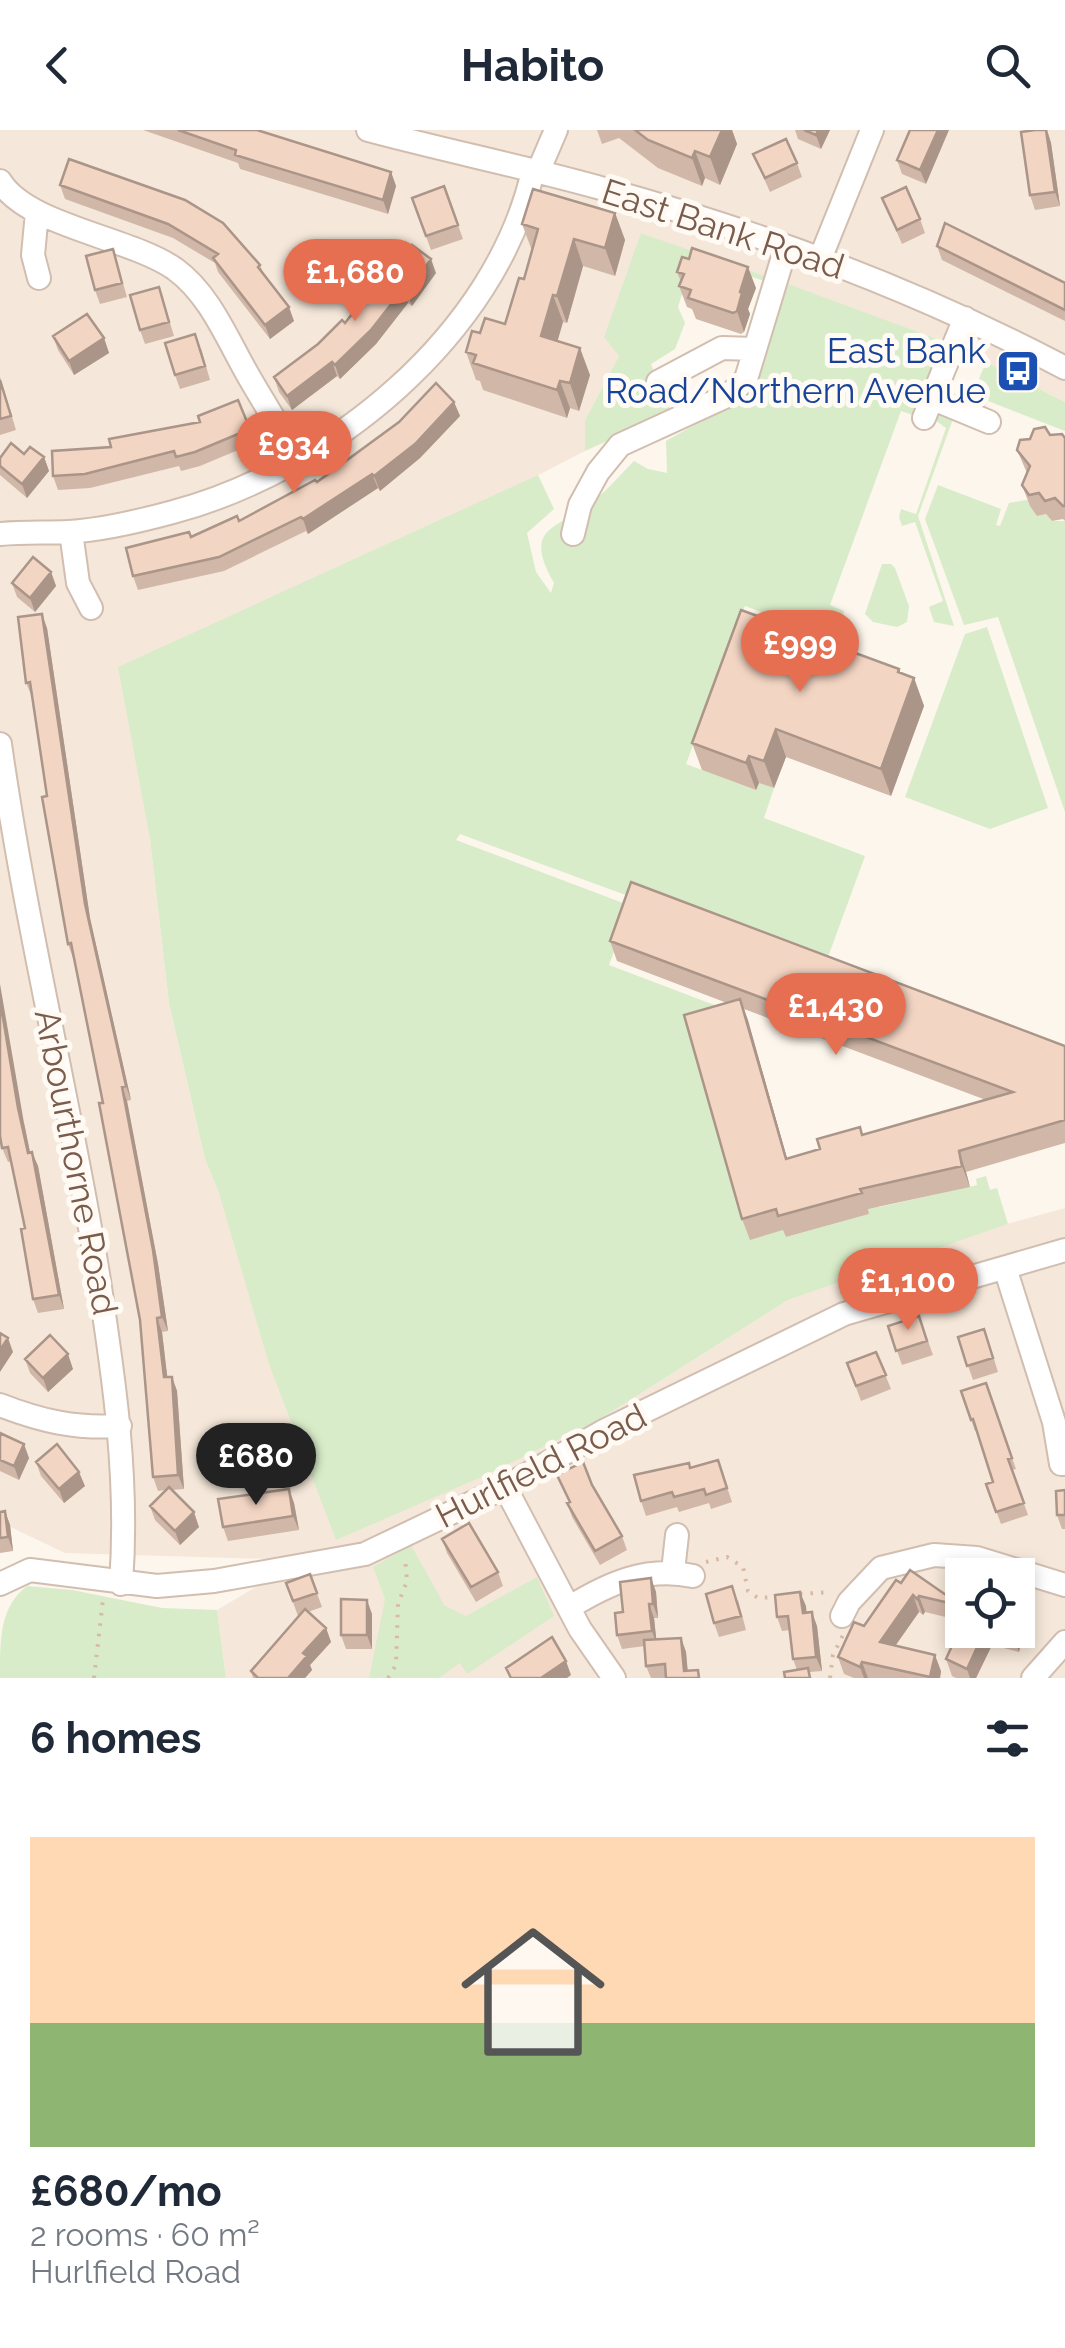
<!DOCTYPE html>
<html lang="en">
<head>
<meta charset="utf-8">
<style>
	:root { --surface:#fff; --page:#f2f2f3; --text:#1f2937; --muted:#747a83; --line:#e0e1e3; --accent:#e76f51 }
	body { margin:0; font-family:Raleway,sans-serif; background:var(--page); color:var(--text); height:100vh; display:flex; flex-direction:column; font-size:38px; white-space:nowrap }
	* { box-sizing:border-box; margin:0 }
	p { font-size:32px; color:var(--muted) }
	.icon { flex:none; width:55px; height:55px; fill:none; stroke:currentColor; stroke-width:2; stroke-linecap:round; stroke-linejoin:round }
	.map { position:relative; height:1548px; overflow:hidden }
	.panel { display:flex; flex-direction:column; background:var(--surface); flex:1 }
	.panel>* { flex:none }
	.buttons { position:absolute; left:945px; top:1428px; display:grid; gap:20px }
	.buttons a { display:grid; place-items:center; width:90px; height:90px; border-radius:0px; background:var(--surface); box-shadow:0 5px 15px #0003; font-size:50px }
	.price { position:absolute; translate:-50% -85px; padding:0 22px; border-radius:35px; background:var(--accent); color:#fff; font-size:32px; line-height:65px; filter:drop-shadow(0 2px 5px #0008) }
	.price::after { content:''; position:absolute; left:50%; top:60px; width:30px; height:22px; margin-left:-15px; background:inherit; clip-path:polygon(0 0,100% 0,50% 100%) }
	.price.selected { background:#222; color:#fff }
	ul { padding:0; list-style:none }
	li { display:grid; align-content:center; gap:20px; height:530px; padding:0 30px }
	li+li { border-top:2px solid var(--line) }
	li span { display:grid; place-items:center; height:310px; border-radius:0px; color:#555 }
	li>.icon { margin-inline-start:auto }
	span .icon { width:180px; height:180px; fill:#fffc; stroke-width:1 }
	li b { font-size:42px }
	h2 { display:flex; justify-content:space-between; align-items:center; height:120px; padding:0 30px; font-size:42px }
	header { display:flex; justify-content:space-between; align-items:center; height:130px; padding:0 30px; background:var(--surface); font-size:45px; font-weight:700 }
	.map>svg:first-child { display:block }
	.residential { fill:#f5e8da; fill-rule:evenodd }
	.green { fill:#d8ecc9 }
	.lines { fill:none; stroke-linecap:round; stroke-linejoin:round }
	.minor-casing { stroke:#d1beb0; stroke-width:26 }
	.path { stroke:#d9b8a5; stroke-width:4; stroke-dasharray:2.5 8; stroke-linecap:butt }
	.minor { stroke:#fff; stroke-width:22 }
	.wall { fill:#d1b7a8; fill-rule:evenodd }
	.shaded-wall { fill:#aa9588 }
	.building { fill:#f3d5c3; stroke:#aa9588; stroke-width:2.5 }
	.labels { text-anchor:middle; stroke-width:10; stroke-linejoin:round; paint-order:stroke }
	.street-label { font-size:35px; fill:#7a5c4d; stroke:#fffaf3 }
	.transit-label { font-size:35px; fill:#164399; stroke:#fffaf3; text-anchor:end }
</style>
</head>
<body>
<header><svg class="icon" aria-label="back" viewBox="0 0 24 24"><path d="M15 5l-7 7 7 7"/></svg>Habito<svg class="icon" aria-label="search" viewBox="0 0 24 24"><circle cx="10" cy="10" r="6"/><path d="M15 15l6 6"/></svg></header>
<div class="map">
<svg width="1065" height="1548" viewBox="0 0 1065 1548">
	<rect width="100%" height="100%" fill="#fdf6ec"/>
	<!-- residential -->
	<path class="residential" d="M0,0h1065v272l-120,-60 -304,-109 -22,123 -34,64v31l-157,81 -278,307 19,164 36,156 14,33 381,227 188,-119 215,-75 62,-17v470h-839l-9,-68 84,-50 -236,-7 -65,-31zM962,1445h56v55h-56z"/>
	<!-- green -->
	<path class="green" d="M641,103l132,46 -18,38 -3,-2 12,-34 -65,-22 -11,16 -10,32 7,16 -10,26 -24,15 20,48 -86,39v-31l34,-64 -15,-19z
		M788,154l157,58 -29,74 -15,-5 -71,194 14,6 -4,15 11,21 -16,-2 -25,-15 -65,-24 -59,158 70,26 3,-7 15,5 -10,30 101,38 -37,101 -178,-53 -190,-70 -4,6 175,66 -22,59 108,41 69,231 83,-23 -3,-10 14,3 97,-22 -1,-6 10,-3 4,14 7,-2 11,36 -220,76 -188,119 -114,56 -150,65 -67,-176 -50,-171 -14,-34 -36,-156 -19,-164 -32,-172 420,-192 16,34 -27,24 9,39 15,21 3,-10c-33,-58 4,-53 40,-82 14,-12 27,-27 40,-40l14,8 19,4 -1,-32 81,-46z
		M986,232l79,40v29l-77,-30 -4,8 -15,-6z
		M940,282l14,4 -36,100 36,110 -20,-4 -5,-15 14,-6 -28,-79 -13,4 -3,-9 2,-8 15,5 30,-86 -11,-8z
		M938,355l63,24 -5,16 4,1 9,-23 24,-4 4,17 9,-2 6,7h13v291l-67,-195 -34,8 -39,-106z
		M882,434h9l4,4 14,38 -2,16 -10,5 -24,-5 -8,-8z
		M987,497l61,181 -58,21 -85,-32 60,-163z
		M411,1415l34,61 21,10 71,-39 17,39 -87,58 -7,-11 -21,15h-70l16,-79 -12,-32z
		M27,1456l45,4 90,18 55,2 9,68h-226c0,-41 0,-71 27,-92z"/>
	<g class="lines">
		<!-- minor casing -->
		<g class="minor-casing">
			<path id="minor" d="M368,0c78,21 158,37 236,59 160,44 315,102 461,179
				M538,42l18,-42
				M0,51c27,45 129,56 175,88 37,27 54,75 77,113 15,26 32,52 47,79
				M37,82l-4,43 6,23
				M820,129l52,-129
				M658,252l64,-34 33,1
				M931,268l58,24
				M924,288l41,-100
				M71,402l7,51 13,25
				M0,404c23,-2 46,-1 68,-2 35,-2 72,-11 105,-20 157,-42 323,-177 360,-341
				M573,404l7,-29 18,-33 22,-27 109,-50 17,-16 40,-132
				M0,614c25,178 69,353 98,530 16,104 31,205 23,310
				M1005,1138l49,154 7,42h4
				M0,1275c41,16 76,24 120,21
				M505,1357l75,142 34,49
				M673,1441l4,-36
				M0,1454l30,-14 127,16 57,-5 151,-27 140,-67 97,-55 242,-118 221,-64
				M570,1477c39,-24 77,-41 123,-31
				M842,1486l7,-14 32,-34 53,-13 43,3 88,27
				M1033,1548l32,-36"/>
		</g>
		<!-- path -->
		<path class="path" d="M706,1432l21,-5 16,10 5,24 10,7 18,-1
			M800,1464l31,-2
			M94,1548l9,-79
			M388,1548l8,-13 2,-61 9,-23 -2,-23
			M830,1548l3,-23 10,-20"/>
		<!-- minor -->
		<use href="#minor" class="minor"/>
	</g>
	<!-- wall -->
	<path class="wall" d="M143,0h114l134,42 5,14 -8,28 -148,-45 -2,-6z
		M597,0h135l5,14 -17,41 -15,-7 -3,8 -44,-18 -39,-30 -17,6z
		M795,0h35l-9,19 -23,-10z
		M910,0l16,54 -24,-10 -5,-14z
		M1047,0l4,13 9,63 -25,4 -5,-15z
		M753,24l44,9 5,14 -32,15z
		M69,29l191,106 4,10 30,46 -24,18 -52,-67 -3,-9 -42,-25 -108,-39 -5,-14z
		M444,56l19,53 -32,11 -19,-52z
		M882,68l38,21 5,14 -23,11z
		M615,83l10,27 -10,36 -32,-10 -16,57 -4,-1 -6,19 33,34 -11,36 -9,-3 -3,10 -84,-28 -3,-9 -4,-1 -10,-28 14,-19 25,-9 19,-45 8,-28 -10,-27z
		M937,116l128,37v38l-123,-61z
		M113,119l14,48 -27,7 -5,-14z
		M677,142l79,16 -8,21 2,5 -6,18 -3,2 -45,-15 -4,-10 -5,-2 -8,-21 2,-4z
		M436,143l-24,33 -4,-3 -32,41 -36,35 -3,-3 -45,34 -13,-18 -5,-15 71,-54 36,-36z
		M159,157l15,49 -29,8 -5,-14z
		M53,206l51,2 5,15 -35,22 -16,-25z
		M201,218l9,32 -30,9 -5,-14z
		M0,247l16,53 -16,5z
		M238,270l17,43 -55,23 -19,5 -2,-5 -89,22 -32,2 -5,-14 58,-29 89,-25z
		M454,272l6,14 -40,42 -40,33 -2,-3 -70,46 -2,-3 -82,40 -86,19 -5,-14 58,-39 48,-16 78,-39z
		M1050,305l15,3v83l-2,-2 -11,2 -6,-7 -9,2 -7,-10 -8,-21 5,-12 -10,-23z
		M24,324l20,3 5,14 -22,27 -27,-23v-17z
		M51,442l5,14 -21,26 -18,-15 -5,-14z
		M47,498l43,290 41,182 -4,1 31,163 10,67 -6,1 5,45h5l5,14 7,98 -12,1 27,37 -19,18 -25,-25 -5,-14 15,-16 -7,1 -5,-14 -13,-157 -37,-217 -29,-146 -1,1 -5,-14 -36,-247 -6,-14z
		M796,500l34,7 3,8 66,24 1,4 14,5 10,28 -33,90 -105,-39 -12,31 -15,-5 -3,7 -54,-20 -10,-27z
		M610,811l455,105v97l-99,29 4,15 -102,22 1,5 -83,23 -3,-7 -33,10 -8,-21 -15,-216 -110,-42zM744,879l242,91 -199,58z
		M24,993l6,29 8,14 26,143 -26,4 -5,-14 -8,-71 -14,-67 -3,1 -6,-14z
		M919,1186l14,39 -31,10 -14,-39z
		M958,1207l31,6 9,29 -25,8z
		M876,1222l15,37 -30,12 -14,-38z
		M25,1229l48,10 -25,23 -18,-19z
		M986,1253l30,86 -4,1 16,45 -27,9 -15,-40 7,-2 -16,-51h-2l-14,-40z
		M0,1303l29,25 -10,22 -19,-9z
		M718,1330l14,42 -21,7 -2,-6 -30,9 -2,-5 -31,9 -5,-15 49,-33z
		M36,1332l49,24 -21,17 -23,-27z
		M557,1345l35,10 30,51 5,14 -27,15 -28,-48 -5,-14 2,-1z
		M289,1359l5,14 5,27 -71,11 -5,-14z
		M1065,1360v39h-3l-5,-14z
		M5,1381l5,14 3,26 -13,2v-41z
		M442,1409l56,33 5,14 -27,16 -29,-49z
		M310,1444l12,33 -14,5 18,16 5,14 -21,23 2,5 -7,8h-52l-2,-7 47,-55 -12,-33z
		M651,1448l5,14 2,26h-4l2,21 25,-1 5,14 2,19 13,7h-50l-5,-12 -1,-20 -23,3 -5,-14 6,-23z
		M901,1453l45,12 16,-12v38l-37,-9 -2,3 -4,-3 -24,34 46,25 -1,7h-86l-10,-4 -6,-17z
		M1024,1457l6,16 -11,49 -27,-7 -16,33h-20l-4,-2 -6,-17 16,-29h56z
		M738,1470l8,30 -27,7 -5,-14z
		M806,1476v6l11,14 5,45 -12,1 -13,-2 -4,-11 -3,-29 -8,1 -5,-14z
		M372,1484v35h-26l-5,-14z"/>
	<!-- shaded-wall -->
	<path class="shaded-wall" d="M722,0h10l5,14 -17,41 -10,-28z
		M818,0h12l-9,19 -5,-14z
		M938,0h11l-23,54 -6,-14z
		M1047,0l4,13 9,63 -5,-14z
		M695,21l10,27 -3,8 -10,-28z
		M391,42l5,14 -8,28 -5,-14z
		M615,83l10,27 -10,36 -10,-28z
		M574,109l9,27 -16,57 -10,-27z
		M431,129l5,14 -24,33 -5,-14z
		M748,137l8,21 -8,21 2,5 -6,18 -7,-21 3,-19z
		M403,159l5,14 -32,41 -36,35 -5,-14z
		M553,165l10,27 -12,42 -10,-28z
		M289,177l5,14 -24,18 -5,-14z
		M104,208l5,15 -35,22 -5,-14z
		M580,218l10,27 -11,36 -9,-28z
		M332,232l5,14 -45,34 -5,-14z
		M560,251l10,27 -3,10 -10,-28z
		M454,272l6,14 -40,42 -40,33 -6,-15z
		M44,327l5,14 -22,27 -5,-14z
		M372,344l6,14 -70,46 -5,-15z
		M51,442l5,14 -21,26 -5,-14z
		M42,484l5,14 43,290 41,182 -5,-14 -41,-182z
		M899,539l9,25 6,-16 10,28 -33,90 -10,-27z
		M776,599l10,28 -12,31 -10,-27z
		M749,626l10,27 -3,7 -10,-27z
		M0,854l24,139 9,44 -5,-14 -10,-45 -18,-108z
		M740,869l8,21 45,160 -7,-21z
		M122,957l5,14 31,163 10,67 -6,-14z
		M959,1021l7,21 4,15 -8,-21z
		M32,1022l6,14 26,143 -5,-14z
		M157,1188l5,14 7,59 -5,-14z
		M8,1208l5,14 -13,20v-22z
		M68,1224l5,15 -25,23 -5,-14z
		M172,1247l5,14 7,98 -6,-14z
		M24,1314l5,14 -10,22 -5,-14z
		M79,1342l6,14 -21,17 -5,-14z
		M289,1359l5,14 5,27 -6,-14z
		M5,1381l5,14 3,26 -5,-14z
		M194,1382l5,15 -19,18 -5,-14z
		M651,1448l5,14 2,26 -5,-14z
		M1024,1457l6,16 -11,49 -6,-17 1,-5h4v-16z
		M800,1462l6,14 2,21 -5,-14z
		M913,1465l6,17 -33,47 -6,-17z
		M919,1466l6,16 -2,3 -6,-16z
		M367,1470l5,14v35l-5,-14z
		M649,1474l5,14 3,27 -5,-14z
		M812,1482l5,14 5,45 -6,-14z
		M326,1498l5,14 -21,23 2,5 -7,8h-17l15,-25z
		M985,1500l7,15 -16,33h-6l-3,-9z
		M681,1508l5,14 2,26 -4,-7z
		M935,1525l6,16 -1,7h-9z
		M566,1531l5,14 -4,3h-26z
		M862,1532l6,16h-4l-4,-11z"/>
	<!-- building -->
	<path class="building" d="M178,0h79l134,42 -8,28 -148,-45 1,-5z
		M635,0h87l-12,27 -15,-6 -3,7 -44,-18z
		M804,0h14l-2,5z
		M910,0h28l-18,40 -23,-10z
		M1035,0h11l9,62 -25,3 -9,-63z
		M786,9l11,24 -32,15 -12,-24z
		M69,29l116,41 38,23 37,42 -2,2 31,40 -24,18 -52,-67 5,-4 -50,-30 -108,-39z
		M444,56l14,39 -32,11 -14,-38z
		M906,57l14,32 -23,11 -15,-32z
		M533,59l82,24 -10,35 -31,-9 -17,57 -4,-1 -12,41 39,12 -10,35 -10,-2 -3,9 -84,-27 3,-8 -10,-3 6,-21 8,2 5,-15 20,6 14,-46 5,1 14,-50 -16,-5z
		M945,93l120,60v27l-128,-64z
		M412,115l19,14 -24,33 -4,-3 -32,41 -36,35 -3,-3 -45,34 -13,-19 44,-33 24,-24 3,3 31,-40 5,4z
		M692,118l56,19 -8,25 2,1 -5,18 -4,2 -45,-15 3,-8 -12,-4 5,-12 -7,-2 5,-15 7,2z
		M113,119l9,34 -27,7 -9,-34z
		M159,157l10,35 -29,8 -10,-35z
		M87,184l17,24 -35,23 -16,-25z
		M195,204l10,32 -30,9 -10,-32z
		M0,250l11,36 -11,3z
		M436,253l18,19 -39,42 -41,32 -2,-2 -69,45 -2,-2 -82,40 -86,19 -7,-28 63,-16 2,5 46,-21 2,5 76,-41 2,2 82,-60z
		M238,270l12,29 -55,23 -19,5 -2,-6 -89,23 -32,2 -1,-25 59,-4 -2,-8 91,-17 -2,-6z
		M1045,297l5,8 12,-1 3,4v68h-2l-8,-8 -10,3 -6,-8 -10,2 -7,-10 8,-19 -13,-16 3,-10 10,-1 4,-10z
		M11,313l13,11 6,-7 14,10 -22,27 -22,-18v-8z
		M33,427l18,15 -21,26 -18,-15z
		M741,480l55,20 2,-5 32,12 -2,6 71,26 -1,3 16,6 -33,91 -105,-40 -12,32 -15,-5 -3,7 -54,-20z
		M42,484l43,290 41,182 -4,1 31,163 9,67 -5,1 7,59h8l6,98 -25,2 -13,-157 -41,-217h4l-32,-160 -3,1 -26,-147 5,-1 -17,-114 -4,1 -8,-66z
		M631,752l434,164v74l-106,31 3,15 -102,23 2,4 -84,23 -2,-7 -34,10 -58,-204 56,-16 46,160 34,-10 -3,-10 43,-12 2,8 151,-43 -403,-151z
		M0,870l18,108 10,45 4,-1 27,143 -26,4 -12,-70 4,-1 -17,-81 -6,1 -2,-12z
		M919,1186l8,25 -31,10 -8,-25z
		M984,1199l9,29 -26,8 -9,-29z
		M0,1203l8,5 -8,12z
		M50,1205l18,19 -25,24 -18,-19z
		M876,1222l10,23 -30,11 -9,-23z
		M986,1253l26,75 -4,1 16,44 -28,9 -10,-28 7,-2 -20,-63 -2,1 -10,-29z
		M0,1303l24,11 -10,22 -14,-6z
		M57,1314l22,28 -20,17 -23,-27z
		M718,1330l9,28 -21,7 -2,-6 -30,8 -2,-5 -31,9 -7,-26 55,-12 1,5z
		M583,1332l9,23 30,51 -27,15 -28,-48 3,-1 -13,-27z
		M169,1357l25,25 -19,19 -25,-25z
		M289,1359l4,27 -70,11 -5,-28z
		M1065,1360v25h-8l-1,-24z
		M5,1381l3,26 -8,1v-26z
		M469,1393l29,49 -27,15 -29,-48z
		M910,1440l36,25 4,-15 12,3v23l-43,-10 -2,3 -4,-4 -33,47 55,13 -5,22 -68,-15 -2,5 -22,-10 16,-35 10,4 32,-46 5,3z
		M310,1444l7,19 -24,8 -7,-18z
		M651,1448l2,26h-4l3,27 -35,4 -2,-22 8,-1 -3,-30z
		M1018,1455l6,2 -6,27z
		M732,1456l9,30 -27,7 -8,-29z
		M800,1462l3,21 9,-1 4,45 -23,2 -5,-43 -11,1 -2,-22z
		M341,1469l26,1v35h-26z
		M305,1479l21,19 -23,25 4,3 -19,22h-30l-7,-7z
		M962,1494v6h23l-18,39 -21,-10z
		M992,1500h22l-1,5z
		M552,1507l14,24 -25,17h-30l-5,-10z
		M681,1508l3,33 14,-1 1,8h-33l-1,-14 -19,2 -2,-26z
		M808,1538l2,10h-25l-1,-6z"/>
	<!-- icons -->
	<defs>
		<g id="bus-square" transform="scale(2.25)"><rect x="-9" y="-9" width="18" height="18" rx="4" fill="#1a4fb4" stroke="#fffaf3"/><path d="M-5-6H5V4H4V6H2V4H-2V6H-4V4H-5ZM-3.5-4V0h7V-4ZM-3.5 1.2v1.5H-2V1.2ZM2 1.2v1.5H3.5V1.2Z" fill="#fff"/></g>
	</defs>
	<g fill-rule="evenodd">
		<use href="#bus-square" x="1018" y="241"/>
	</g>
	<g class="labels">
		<!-- street labels -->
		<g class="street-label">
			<text transform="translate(723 99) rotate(18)" y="12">East Bank Road</text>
			<text transform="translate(76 1032) rotate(79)" y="12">Arbourthorne Road</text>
			<text transform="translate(541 1336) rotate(-27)" y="12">Hurlfield Road</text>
		</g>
		<!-- transit labels -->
		<g class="transit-label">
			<text x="986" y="233">East Bank<tspan x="986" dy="40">Road/Northern Avenue</tspan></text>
		</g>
	</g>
</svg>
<div class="buttons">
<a><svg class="icon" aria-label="locate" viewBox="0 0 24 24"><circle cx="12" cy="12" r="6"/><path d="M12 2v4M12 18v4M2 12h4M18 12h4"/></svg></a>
</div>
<b class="price" style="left:355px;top:194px">£1,680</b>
<b class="price" style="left:294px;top:366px">£934</b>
<b class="price" style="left:800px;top:565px">£999</b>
<b class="price" style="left:836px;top:928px">£1,430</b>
<b class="price" style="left:908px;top:1203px">£1,100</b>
<b class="price selected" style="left:256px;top:1378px">£680</b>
</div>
<section class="panel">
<h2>6 homes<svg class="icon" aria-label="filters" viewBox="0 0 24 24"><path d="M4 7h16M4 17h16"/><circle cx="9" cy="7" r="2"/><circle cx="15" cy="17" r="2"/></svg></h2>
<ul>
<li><span style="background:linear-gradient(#ffd9b3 60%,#8fb573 0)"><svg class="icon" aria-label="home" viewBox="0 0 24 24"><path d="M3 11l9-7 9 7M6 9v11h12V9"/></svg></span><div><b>£680/mo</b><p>2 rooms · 60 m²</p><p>Hurlfield Road</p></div></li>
</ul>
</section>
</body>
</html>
